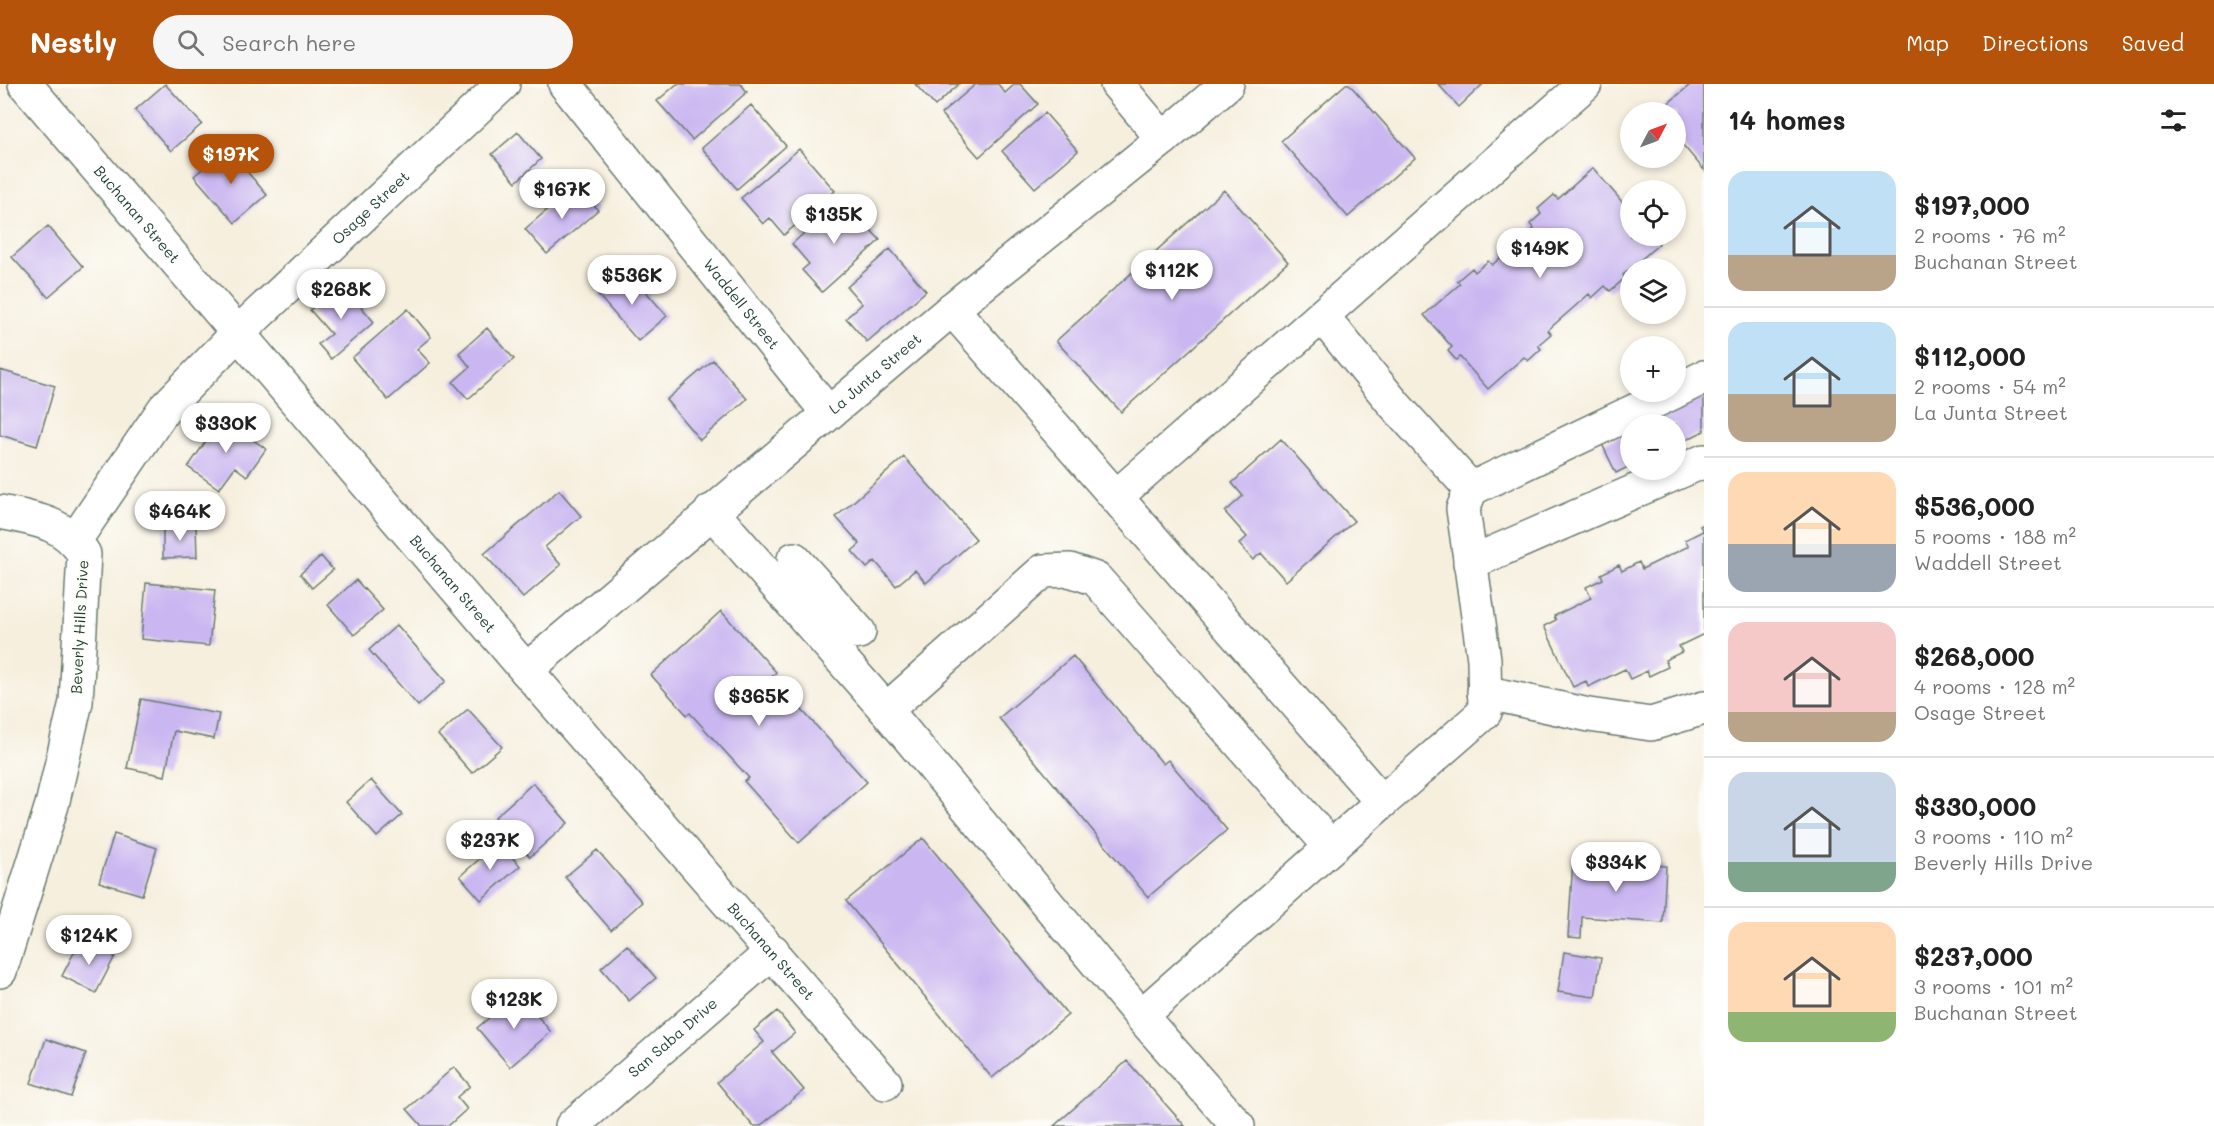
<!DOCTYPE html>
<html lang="en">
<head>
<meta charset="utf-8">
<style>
	:root { --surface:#fff; --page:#f6f6f6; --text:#222; --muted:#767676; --line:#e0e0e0; --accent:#b45309 }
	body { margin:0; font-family:Mali,sans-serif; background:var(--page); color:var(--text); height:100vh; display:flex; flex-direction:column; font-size:22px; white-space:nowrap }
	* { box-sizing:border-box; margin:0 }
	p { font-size:20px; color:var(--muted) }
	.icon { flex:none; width:33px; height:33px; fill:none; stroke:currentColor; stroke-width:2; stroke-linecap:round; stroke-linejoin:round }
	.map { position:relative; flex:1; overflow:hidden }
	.drawer { display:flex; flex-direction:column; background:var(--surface); width:510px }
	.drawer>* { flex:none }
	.needle { width:39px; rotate:49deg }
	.fabs { position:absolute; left:1620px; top:18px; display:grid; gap:12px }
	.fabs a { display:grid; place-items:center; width:66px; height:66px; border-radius:50%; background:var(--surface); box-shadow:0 3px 9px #0003; font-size:30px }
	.price { position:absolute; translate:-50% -51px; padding:0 14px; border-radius:21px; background:#fff; color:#222; font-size:20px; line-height:39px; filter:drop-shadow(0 2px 3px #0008) }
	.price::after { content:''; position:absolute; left:50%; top:36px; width:18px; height:14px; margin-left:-9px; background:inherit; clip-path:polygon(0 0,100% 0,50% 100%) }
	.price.current { background:var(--accent); color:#fff }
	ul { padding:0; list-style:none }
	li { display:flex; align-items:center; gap:18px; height:150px; padding:0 24px }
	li+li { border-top:2px solid var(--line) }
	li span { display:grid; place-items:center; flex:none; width:168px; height:120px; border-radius:18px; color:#555 }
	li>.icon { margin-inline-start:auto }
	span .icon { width:72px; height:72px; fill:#fffc; stroke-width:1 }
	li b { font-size:26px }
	h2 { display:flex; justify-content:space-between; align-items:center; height:72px; padding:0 24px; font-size:26px }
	header { display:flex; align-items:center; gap:36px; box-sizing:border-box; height:84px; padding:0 30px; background:var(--accent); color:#fff }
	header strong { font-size:28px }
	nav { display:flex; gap:33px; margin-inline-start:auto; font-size:21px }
	.search { width:420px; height:54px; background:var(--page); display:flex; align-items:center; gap:15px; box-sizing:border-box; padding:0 21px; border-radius:33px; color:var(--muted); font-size:22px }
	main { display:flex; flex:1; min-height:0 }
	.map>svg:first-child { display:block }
	.building { fill:#cab7f1 }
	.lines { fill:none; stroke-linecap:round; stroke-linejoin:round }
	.minor-casing { stroke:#6a7b70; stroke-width:36 }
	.minor { stroke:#fff; stroke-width:33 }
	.labels { text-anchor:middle; stroke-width:4.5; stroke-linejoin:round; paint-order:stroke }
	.street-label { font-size:15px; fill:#1f3d34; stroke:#fdfcf7 }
</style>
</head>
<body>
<header>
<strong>Nestly</strong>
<div class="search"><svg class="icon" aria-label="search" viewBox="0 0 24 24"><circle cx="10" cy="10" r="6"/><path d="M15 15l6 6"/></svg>Search here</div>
<nav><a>Map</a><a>Directions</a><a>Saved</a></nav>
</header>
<main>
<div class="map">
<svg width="1704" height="1042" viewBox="0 0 1704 1042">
	<rect width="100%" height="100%" fill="#fdfcf7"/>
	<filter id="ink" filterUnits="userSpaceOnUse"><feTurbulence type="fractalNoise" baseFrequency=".0167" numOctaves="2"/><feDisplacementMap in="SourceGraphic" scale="12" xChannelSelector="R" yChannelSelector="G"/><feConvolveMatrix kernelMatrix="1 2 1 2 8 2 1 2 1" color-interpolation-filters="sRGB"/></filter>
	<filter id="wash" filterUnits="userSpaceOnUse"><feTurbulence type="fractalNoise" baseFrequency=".008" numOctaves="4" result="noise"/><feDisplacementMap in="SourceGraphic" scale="24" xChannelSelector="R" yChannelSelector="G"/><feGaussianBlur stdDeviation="1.35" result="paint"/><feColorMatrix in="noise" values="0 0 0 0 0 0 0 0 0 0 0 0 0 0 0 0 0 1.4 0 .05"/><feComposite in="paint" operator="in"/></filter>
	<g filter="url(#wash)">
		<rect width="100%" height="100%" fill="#f6efde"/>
		<g id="blocks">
			<!-- building -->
			<path class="building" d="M165,0l37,40 -31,27 -36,-41z
				M677,0h64l6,8 -55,48 -35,-39z
				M915,0h44l-24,22z
				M976,0h22l7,9 10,-9h5l18,20 -59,53 -38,-43z
				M1346,0h3l66,74 -67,59 -67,-76z
				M1438,0h45l-24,23z
				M1691,0h13v86l-28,-33v-25h-18z
				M751,21l35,41 -49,43 -35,-41z
				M1045,29l33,38 -43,37 -33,-37z
				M518,48l23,27 -25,23 -24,-28z
				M227,64l40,47 -32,28 -41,-47z
				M799,65l36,42 -51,44 -14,-17 -7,6 -22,-26z
				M1593,84l37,43v25h22l7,8 -36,31 2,3 -15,13 -5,-5 -13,12 -3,-4 -41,36 3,4 -13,11 3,4 -13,12 -4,-4 -36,32 -28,-32 -4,3 -8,-9 4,-4 -28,-32 36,-31 -3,-3 15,-13 3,4 13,-11 4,4 42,-36 -4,-5 11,-10 -3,-5 16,-14 4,4z
				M576,101l22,25 -51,44 -22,-25z
				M1224,106l64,72 -167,150 -65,-71z
				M842,115l38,41 -58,52 -20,-22 7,-6 -17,-20z
				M48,142l35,41 -35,30 -36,-40z
				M890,165l36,42 -59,51 -21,-24 16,-14 -15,-17z
				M627,186l40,46 -29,25 -40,-46z
				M341,199l33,39 -43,37 -13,-15 13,-10 -21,-24z
				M408,225l23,28 -14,12 13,14 -42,37 -36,-42z
				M487,244l27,31 -46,40 -15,-17 17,-15 -11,-14z
				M713,276l34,39 -47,41 -34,-40z
				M0,286l55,16 -18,60 -37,-11z
				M1704,311v36l-28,14v-21h-33z
				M222,334l44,31 -19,27 -12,-9 -16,22 -31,-22z
				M1630,347v35l-14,7 -14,-29z
				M1281,355l73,82 -68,60 -25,-28 -8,7 -14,-16 8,-7 -22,-25 18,-16 -11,-13z
				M904,373l72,82 -50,44 -11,-13 -19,16 -21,-25 -8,7 -15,-17 8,-7 -24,-27z
				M559,406l22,26 -36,31 16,18 -38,33 -39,-44z
				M1704,440v110l-25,12 3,6 -17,8 3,7 -19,9 -2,-5 -17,8 -5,-10 -37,18 -2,-6 -13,6 -29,-61 12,-6 -2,-4 37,-18 -5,-11 17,-8 -2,-5 18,-9 3,6 17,-9 3,7 47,-23 -4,-6 18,-9 -3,-5z
				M196,442l1,31 -34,1v-31z
				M321,472l12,14 -21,18 -12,-14z
				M356,496l27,30 -29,25 -26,-30z
				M146,499l69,7 -6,56 -68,-7z
				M721,527l55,61 -4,5 95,105 -68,61 -55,-62 5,-3 -59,-65 -3,2 -36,-40z
				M397,541l49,56 -28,25 -49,-56z
				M1073,572l90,108 5,-4 59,70 -79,67 -149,-179z
				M141,615l78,15 -5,25 -40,-8 -9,45 -38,-8z
				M468,625l34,38 -30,26 -34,-38z
				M371,696l31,35 -25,22 -31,-35z
				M533,699l35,40 -38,34 -35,-40z
				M114,750l43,14 -15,47 -43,-13z
				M923,754l145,177 -76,63 -146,-177z
				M499,758l21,24 -39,34 -21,-24z
				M597,766l45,52 -31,28 -46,-53z
				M1573,775l93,7 -3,57 -81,-6 -1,21 -13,-1z
				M81,855l34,17 -19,37 -34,-17z
				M627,861l29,33 -27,23 -28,-33z
				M1564,868l37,6 -6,39 -37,-5z
				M518,909l33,39 -41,35 -33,-39z
				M777,927l18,22 -23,19 32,38 -44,36h-7l-36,-44 47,-40 -10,-12z
				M46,955l40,14 -15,44 -40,-14z
				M1127,977l58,65h-131z
				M454,983l16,19 -13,11 10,12 -19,17h-26l-15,-17z"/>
		</g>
	</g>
	<g filter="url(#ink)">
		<use href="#blocks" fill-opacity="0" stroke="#6a7b70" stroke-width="1.5"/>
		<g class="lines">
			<!-- minor casing -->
			<g class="minor-casing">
				<g id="minor">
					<path id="s1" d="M25,0l501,586 359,413"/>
					<path id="s2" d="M565,0l263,329"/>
					<path d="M1117,0l46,55"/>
					<path d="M952,225l430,493 103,-90 -1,-53 -21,-150 8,-20 203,-97"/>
					<path d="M1322,232l72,88 77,85"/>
					<path d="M1676,307l28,-14"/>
					<path d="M1117,412l468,-412"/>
					<path d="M711,427l175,199 255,306 97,110"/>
					<path d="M0,428c35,7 64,10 84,42l-8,148 -24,103 -52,166"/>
					<path id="s3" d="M75,456l89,-131 74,-76 265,-249"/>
					<path d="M794,475l26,29"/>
					<path d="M1470,479l234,-102"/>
					<path d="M797,524l23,-20 39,44"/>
					<path id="s4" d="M526,586l426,-361 211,-170 64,-55"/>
					<path d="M1484,608l105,23 62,9 53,-16"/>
					<path d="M886,626l157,-139 27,-1 26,9 235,268"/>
					<path d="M1141,932l241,-214"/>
					<path id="s5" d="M572,1042l201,-175"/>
				</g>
			</g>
			<!-- minor -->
			<use href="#minor" class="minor"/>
		</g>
	</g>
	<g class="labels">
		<!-- street labels -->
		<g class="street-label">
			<text dy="5" stroke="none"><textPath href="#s3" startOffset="447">Osage Street</textPath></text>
			<text dy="5" stroke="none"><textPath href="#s1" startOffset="172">Buchanan Street</textPath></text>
			<text dy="5" stroke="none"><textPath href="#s2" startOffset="282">Waddell Street</textPath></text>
			<text dy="5" stroke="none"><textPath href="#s4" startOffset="458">La Junta Street</textPath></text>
			<text dy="5" stroke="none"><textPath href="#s1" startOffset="658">Buchanan Street</textPath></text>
			<text transform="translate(80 543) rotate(-87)" y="5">Beverly Hills Drive</text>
			<text dy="5" stroke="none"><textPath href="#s1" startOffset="1144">Buchanan Street</textPath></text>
			<text dy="5" stroke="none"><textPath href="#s5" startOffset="134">San Saba Drive</textPath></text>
		</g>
	</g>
</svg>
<div class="fabs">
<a><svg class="needle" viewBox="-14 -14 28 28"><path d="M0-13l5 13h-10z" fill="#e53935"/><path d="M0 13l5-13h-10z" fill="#767676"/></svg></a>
<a><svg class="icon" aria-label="locate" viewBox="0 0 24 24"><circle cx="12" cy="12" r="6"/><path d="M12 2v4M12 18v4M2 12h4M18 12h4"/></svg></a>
<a><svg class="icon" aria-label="layers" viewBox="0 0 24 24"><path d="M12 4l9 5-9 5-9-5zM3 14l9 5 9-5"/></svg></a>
<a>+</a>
<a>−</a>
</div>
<b class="price current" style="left:231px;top:101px">$197K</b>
<b class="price" style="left:562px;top:136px">$167K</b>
<b class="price" style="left:834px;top:161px">$135K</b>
<b class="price" style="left:1540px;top:195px">$149K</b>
<b class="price" style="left:1172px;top:217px">$112K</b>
<b class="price" style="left:632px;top:222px">$536K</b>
<b class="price" style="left:341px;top:236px">$268K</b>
<b class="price" style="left:226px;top:370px">$330K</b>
<b class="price" style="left:180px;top:458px">$464K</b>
<b class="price" style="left:759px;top:643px">$365K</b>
<b class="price" style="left:490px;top:787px">$237K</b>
<b class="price" style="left:1616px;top:809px">$334K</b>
<b class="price" style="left:89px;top:882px">$124K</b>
<b class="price" style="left:514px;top:946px">$123K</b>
</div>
<section class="drawer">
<h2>14 homes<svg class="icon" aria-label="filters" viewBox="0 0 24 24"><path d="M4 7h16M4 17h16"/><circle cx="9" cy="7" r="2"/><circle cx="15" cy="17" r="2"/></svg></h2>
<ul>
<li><span style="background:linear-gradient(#bfe0f5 70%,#b9a48a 0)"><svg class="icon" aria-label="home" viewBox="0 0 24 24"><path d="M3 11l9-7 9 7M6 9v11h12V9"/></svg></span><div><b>$197,000</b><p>2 rooms · 76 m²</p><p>Buchanan Street</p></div></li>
<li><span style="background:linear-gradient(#bfe0f5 60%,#b9a48a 0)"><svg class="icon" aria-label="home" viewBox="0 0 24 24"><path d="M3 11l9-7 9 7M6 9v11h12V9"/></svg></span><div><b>$112,000</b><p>2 rooms · 54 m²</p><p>La Junta Street</p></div></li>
<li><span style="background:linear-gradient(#ffd9b3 60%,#9aa5b1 0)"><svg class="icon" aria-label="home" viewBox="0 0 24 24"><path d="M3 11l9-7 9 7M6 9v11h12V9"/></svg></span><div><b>$536,000</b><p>5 rooms · 188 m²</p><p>Waddell Street</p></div></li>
<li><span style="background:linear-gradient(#f6c9c9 75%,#b9a48a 0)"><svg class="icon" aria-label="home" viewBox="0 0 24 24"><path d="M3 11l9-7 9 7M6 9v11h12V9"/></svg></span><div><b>$268,000</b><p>4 rooms · 128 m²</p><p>Osage Street</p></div></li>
<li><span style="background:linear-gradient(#c9d6e8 75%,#7fa58c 0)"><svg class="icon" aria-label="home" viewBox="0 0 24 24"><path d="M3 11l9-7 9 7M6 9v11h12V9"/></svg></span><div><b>$330,000</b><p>3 rooms · 110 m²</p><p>Beverly Hills Drive</p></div></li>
<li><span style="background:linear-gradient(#ffd9b3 75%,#8fb573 0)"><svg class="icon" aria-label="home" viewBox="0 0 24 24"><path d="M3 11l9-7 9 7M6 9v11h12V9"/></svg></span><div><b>$237,000</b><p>3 rooms · 101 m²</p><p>Buchanan Street</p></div></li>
</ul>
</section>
</main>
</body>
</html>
